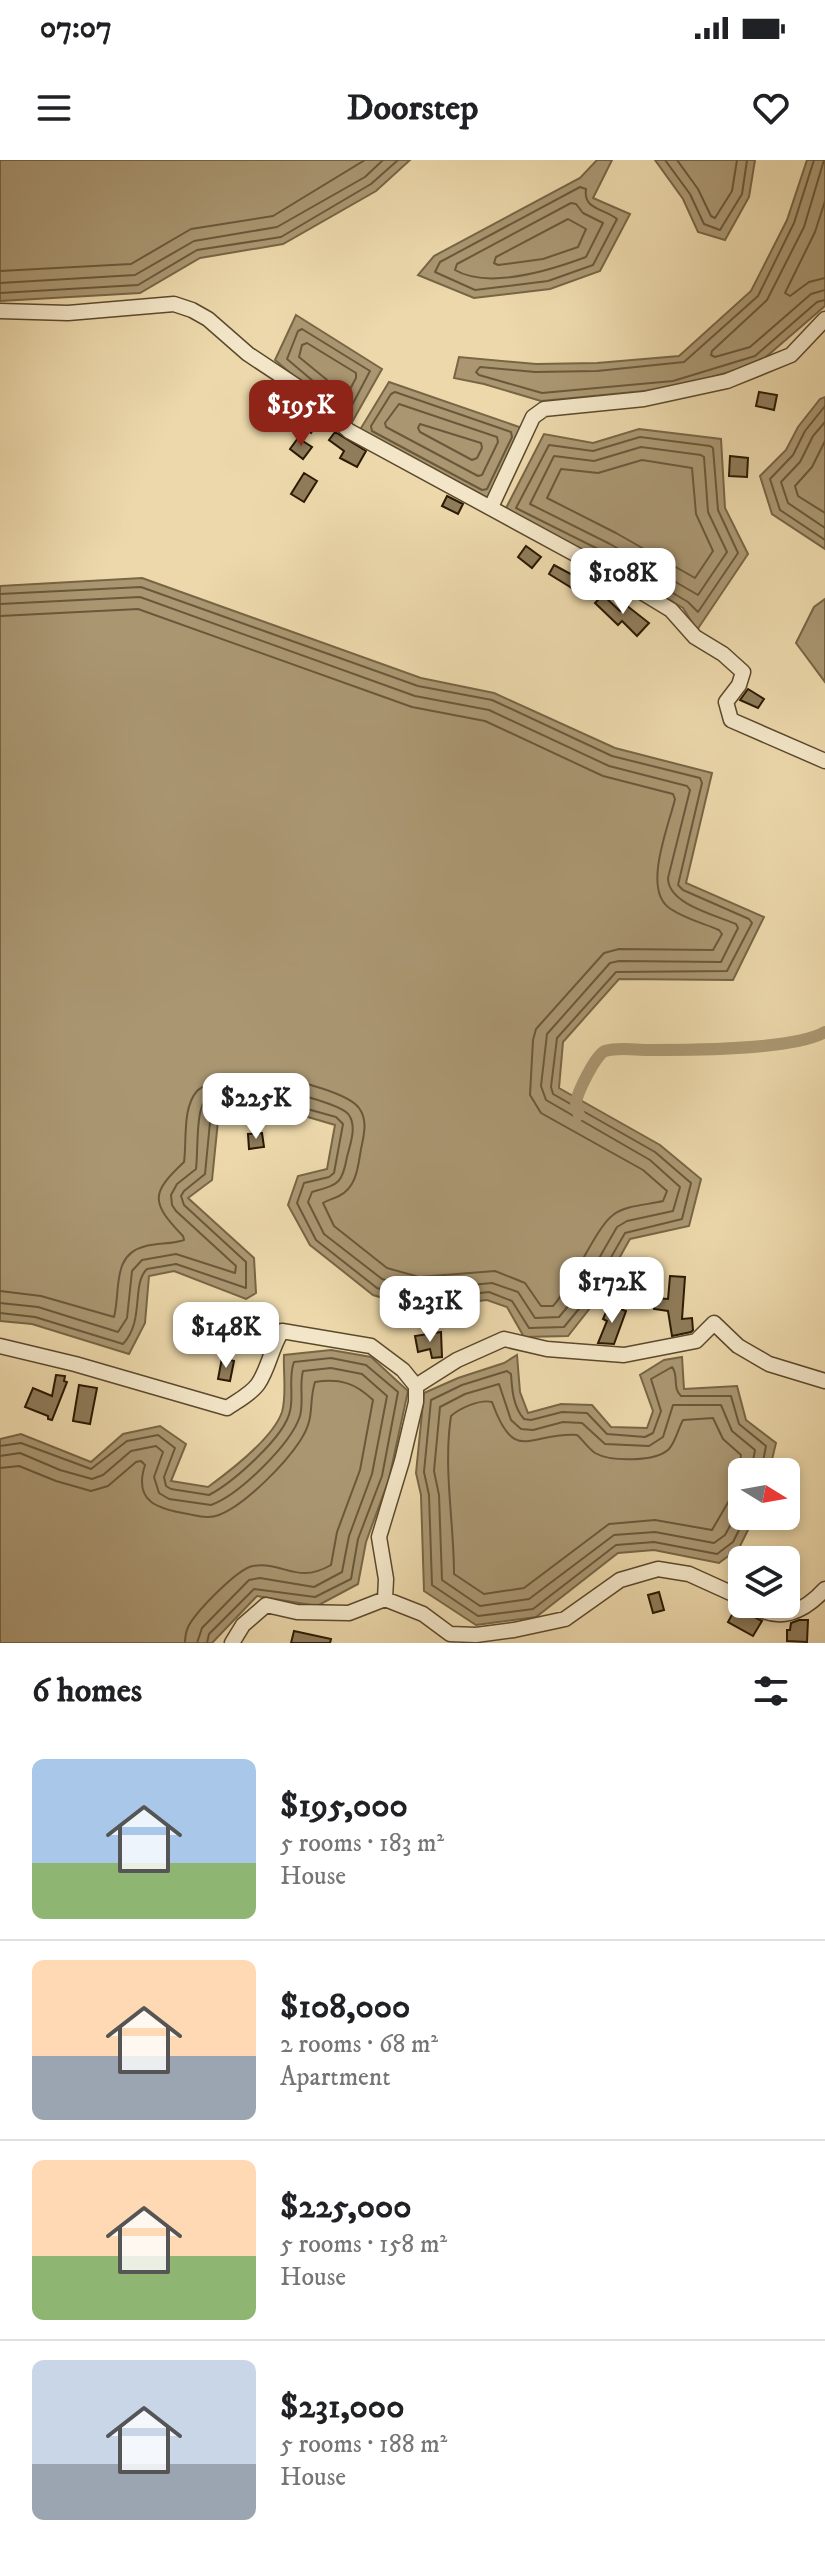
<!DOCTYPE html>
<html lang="en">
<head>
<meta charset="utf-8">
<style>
	:root { --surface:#fff; --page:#f2f2f2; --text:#202124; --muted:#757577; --line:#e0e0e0; --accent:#8f2418 }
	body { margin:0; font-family:"IM FELL DW Pica",serif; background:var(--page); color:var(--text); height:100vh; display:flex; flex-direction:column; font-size:30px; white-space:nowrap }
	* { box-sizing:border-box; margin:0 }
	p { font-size:26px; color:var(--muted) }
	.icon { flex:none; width:44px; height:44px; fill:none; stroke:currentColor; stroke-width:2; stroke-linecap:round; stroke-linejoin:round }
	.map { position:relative; height:1483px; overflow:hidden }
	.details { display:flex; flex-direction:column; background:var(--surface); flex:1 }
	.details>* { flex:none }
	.needle { width:52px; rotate:101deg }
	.controls { position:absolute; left:728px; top:1298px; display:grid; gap:16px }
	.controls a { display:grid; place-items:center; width:72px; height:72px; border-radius:12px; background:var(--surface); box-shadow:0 4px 12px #0003; font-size:40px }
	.price { position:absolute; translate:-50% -68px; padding:0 18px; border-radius:16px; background:#fff; color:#222; font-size:26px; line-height:52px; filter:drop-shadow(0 2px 4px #0008) }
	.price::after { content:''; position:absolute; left:50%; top:48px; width:24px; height:18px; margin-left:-12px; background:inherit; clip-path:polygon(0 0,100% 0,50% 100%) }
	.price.on { background:var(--accent); color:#fff }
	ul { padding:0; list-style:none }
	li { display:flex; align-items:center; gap:24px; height:200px; padding:0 32px }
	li+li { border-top:2px solid var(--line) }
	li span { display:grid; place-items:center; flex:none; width:224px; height:160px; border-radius:12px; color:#555 }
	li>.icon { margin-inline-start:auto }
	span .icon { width:96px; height:96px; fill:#fffc; stroke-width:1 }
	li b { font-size:34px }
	h2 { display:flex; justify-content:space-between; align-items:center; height:96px; padding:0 32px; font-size:34px }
	.status { display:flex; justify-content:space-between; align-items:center; height:56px; padding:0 40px; background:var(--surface); direction:ltr }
	.status svg { height:22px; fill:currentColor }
	header { display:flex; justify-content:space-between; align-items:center; height:104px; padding:0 32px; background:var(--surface); font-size:36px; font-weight:700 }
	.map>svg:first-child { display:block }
	.water { fill:#aa9772; stroke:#776545; stroke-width:2 }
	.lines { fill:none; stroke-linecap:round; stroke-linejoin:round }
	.shore { stroke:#6a583a; stroke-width:2 }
	.canal { stroke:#aa9772; stroke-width:12 }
	.building { fill:#8f7c5a; stroke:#2b1902; stroke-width:2 }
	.street-casing { stroke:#5b492c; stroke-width:17 }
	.street { stroke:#f3e6c8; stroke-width:14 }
</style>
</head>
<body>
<div class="status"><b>07:07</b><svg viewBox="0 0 49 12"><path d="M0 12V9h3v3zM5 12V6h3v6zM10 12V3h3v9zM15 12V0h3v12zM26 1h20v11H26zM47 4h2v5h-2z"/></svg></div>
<header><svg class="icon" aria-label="menu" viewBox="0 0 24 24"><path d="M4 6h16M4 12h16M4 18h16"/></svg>Doorstep<svg class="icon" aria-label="heart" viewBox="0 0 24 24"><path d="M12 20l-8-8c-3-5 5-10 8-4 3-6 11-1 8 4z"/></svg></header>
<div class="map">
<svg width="825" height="1483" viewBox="0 0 825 1483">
	<rect width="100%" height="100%" fill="#ecd8ab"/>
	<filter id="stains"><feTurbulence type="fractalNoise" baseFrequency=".0025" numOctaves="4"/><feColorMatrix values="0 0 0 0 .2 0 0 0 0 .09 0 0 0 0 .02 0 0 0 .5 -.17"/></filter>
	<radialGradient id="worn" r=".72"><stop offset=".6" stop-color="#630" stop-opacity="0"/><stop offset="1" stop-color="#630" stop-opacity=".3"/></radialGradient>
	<!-- water -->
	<path class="water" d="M0,0h410l-34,31 -93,53 -83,14 -60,35 -140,8z
		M597,0h15l-19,38 37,16 -30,57 -50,18 -76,9 -56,-23 16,-19 146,-78z
		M655,0h100l-6,37 -24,43 -27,-8 -15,-33z
		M807,0h18v146l-66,57 -84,25 -134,13 -57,-17 -30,-6 5,-21 77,7 61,-1 82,-7 72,-65 36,-71z
		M296,155l86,54 -31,55 -76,-64z
		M389,222l136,47 -36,74 -131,-70z
		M825,237v152l-53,-35 -12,-38 26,-26 12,-23 22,-28z
		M639,269l82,10 4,69 23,46 -51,76 -14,-22 -81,-48 -98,-48 40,-78 49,9z
		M142,418l279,100 73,15 121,55 97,25 -26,110 78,34 -31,63 -114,-1 -56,63 -4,46 101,57 41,34 -12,47 -59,13 -36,64 -26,33 -44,1 -17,-30 -20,-7 -71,8 -43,-13 -63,-50 -22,-40 10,-29 29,-7 8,-44 -61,-18 -55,4 -7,69 -24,18 66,60 2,35 -10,6 -72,-28 -25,5 -4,47 -16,31 -97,-30 -32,-3v-735z
		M825,439v83l-29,-39 18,-36z
		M331,1190l40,7 37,34 -19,88 -23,63 -8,42 -41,22 -60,-10 -45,47h-212v-204l21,-5 70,28 32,-28 37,-8 26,18 -15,37 37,6c22,-16 65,-49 74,-75 5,-17 1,-40 2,-57z
		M517,1195l3,37 8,21 33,-9 31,1 19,22 36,1 6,-17 -13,-36 24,-15 18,-3 2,32 53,-3 9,34 30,23 -7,29h-27v44h13l-16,32 -20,15 -65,-13 -36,3 -82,64 -60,8 -52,-34 -3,-96 -5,-22 8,-80 34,-15 46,-15z"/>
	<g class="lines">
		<!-- shore -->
		<path class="shore" d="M665,0l25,34 14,30 16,6 22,-36 5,-34
			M677,0l21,29 13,27 4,2 17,-27 5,-31
			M814,0l-20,63 -36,73 -74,66 -87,9 -62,1 -55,-5 -4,5 3,3 63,18 131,-12 82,-25 62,-54 8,-2
			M824,0l-20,67 -37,73 -55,51 -1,4 4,2 35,-10 61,-53 14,-4
			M580,27l6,2c-3,21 18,19 31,30l-24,46 -45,16 -73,9 -40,-18 5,-10z
			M825,41l-10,31 -30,61 5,3 19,-14 16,-4
			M571,43l5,1 7,9 20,10 -17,34c-35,13 -97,33 -131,13l2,-6z
			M568,59l18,10 -8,18 -35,12 -45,6 -4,-2 2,-6z
			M0,111l131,-7 60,-35 82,-13 92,-56
			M0,123l135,-8 59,-34 83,-14 88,-50 18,-17
			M0,133l138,-8 59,-35 84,-13 90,-53 27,-24
			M302,169l68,42 -20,38 -5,-1 -58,-49 11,-28z
			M307,183l49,30v5l-8,15h-5l-44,-36 3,-12z
			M395,232l116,40 1,5 -25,52 -5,1 -110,-59 -1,-5 20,-32z
			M399,244l98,33 1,5 -16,33 -4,1 -92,-49 -1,-4z
			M825,246l-20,25 -12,24 -23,24 10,31 45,30
			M825,262l-12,14 -13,26 -19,20 7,21 37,25
			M420,264l61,19 1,5 -5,10 -5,2 -52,-28 -2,-4z
			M640,277l70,9 3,2 5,62 20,43 -40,59 -10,-10 -82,-49 -90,-45 33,-63 44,6z
			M825,281l-13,26 -17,19 3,10 27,17
			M641,287l60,8 3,2 4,55 19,40 -29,43 -88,-51 -80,-40 24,-48 40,5z
			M642,300l50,8 4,46 17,37 -18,27 -79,-45 -69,-35 14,-29 37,4z
			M0,434l141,-7 277,99 74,14 120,56 88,22 2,5 -24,102 5,5 66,29 3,4 -25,48 -111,1 -59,66 -6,49 2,7 102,58 36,31 -9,36 -57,14 -38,66 -23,28 -35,1 -17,-27 -23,-9 -72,8 -40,-12 -61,-48 -19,-37 7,-20 25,-6 5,-4 9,-49 -7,-7 -61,-17 -55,3 -6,3 -3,6 -6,62 -21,17 -3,5 3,9 62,57v26l-70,-24 -29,5c-16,15 -2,52 -24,75l-88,-27 -35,-4
			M0,444l140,-7 275,99 74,14 120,56 78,20 3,4 -22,88c0,26 47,37 68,46l2,4 -17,34 -102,-1 -9,2 -63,71 -6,52 5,14 104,60 30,27 -7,24 -46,10 -10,6 -38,66 -20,24 -24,1 -17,-26 -26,-9 -74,7 -36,-11 -58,-45 -16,-32 4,-10c26,-8 30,-7 35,-35 3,-12 10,-30 2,-42 -6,-10 -61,-24 -74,-26 -15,-1 -63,1 -71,13 -8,12 -6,51 -8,67l-19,15 -6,11 1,10 4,6 60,55 -1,7 -59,-19 -34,6 -10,11 -5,47 -9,14 -80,-25 -38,-4
			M0,456l138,-7 274,98 73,14 118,55 70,18 2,5c-6,26 -32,88 -7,108 14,11 35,16 51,23l3,4 -9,16 -94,-1 -15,4 -68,76 -3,11 -3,55 11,18 102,57 24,21 -4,10c-16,4 -37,4 -50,14 -17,12 -40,69 -60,91h-12l-16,-23 -30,-12 -76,6 -32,-9 -53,-42 -11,-23c5,-3 10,-4 16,-7 18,-9 19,-30 22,-47 3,-14 7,-29 -2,-41 -11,-15 -61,-27 -79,-30 -18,-3 -70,0 -83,13 -15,17 -10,50 -13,71 -33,31 -34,40 -1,74l1,4c-10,4 -26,3 -38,6 -35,8 -25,44 -32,71l-73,-21 -41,-5
			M0,1286l21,-3 70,26 36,-28 31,-6 17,13 -11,29 2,9 5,3 38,6c23,-12 76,-58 81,-84 4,-15 -2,-34 4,-49l37,-4 35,7 32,27 -16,84 -24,63 -7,40 -36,18 -61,-8 -45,45 -2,9
			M0,1296l20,-3 40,17 32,9 11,-4 28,-24 25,-5 7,6 -9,25 5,16 10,6 42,6c28,-10 80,-61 89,-89 4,-15 -1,-31 3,-45l28,-3 31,6 25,22 -15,78 -23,62 -7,36 -28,15 -54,-9 -11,2 -47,48 -5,15
			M0,1308l19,-2 37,15 35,10 17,-5 28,-24 5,-1 4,4c-12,37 13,44 43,49 11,2 21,5 31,1 26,-10 66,-51 81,-74 16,-24 8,-37 15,-59 25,-4 40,1 58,18l-13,70 -23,62 -6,33c-35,20 -47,-4 -78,1 -16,3 -55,44 -64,59 -3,6 -4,11 -4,18
			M742,1323l-3,-11 2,-17 -18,-16 -10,-21 -30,2c-5,9 -7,21 -14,29 -13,13 -58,13 -74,4 -7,-5 -12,-13 -18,-18 -48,-3 -62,31 -85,-33 -12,-3 -32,6 -41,14 -8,53 3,105 3,158l30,20 40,-6 85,-64 46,-4 57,10 18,-31 12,-10
			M742,1344l-17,31 -11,8 -59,-11 -41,3 -85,64 -49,7 -38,-26 -3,-85 -5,-24 6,-64 25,-13 34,-10 12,36 10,9 12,1 30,-8 19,1 23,21 44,2 14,-9 10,-32h48l11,26 23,19 -4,22
			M746,1356l-13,26 -16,12 -63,-12 -38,3 -83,64 -55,7 -46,-31 -3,-90 -5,-23 7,-72 31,-15 45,-14 4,3c1,15 2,33 13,45l7,1 31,-8 25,1 20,21 38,3 8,-4 8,-22 -10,-32 21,-12c7,8 0,21 9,29h50l8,28 27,22 -5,26"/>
		<!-- canal -->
		<path class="canal" d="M579,955c-1,-4 -3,-8 -3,-12 1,-10 20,-49 29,-52 17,-5 33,0 49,-1 39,0 140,0 171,-18"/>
	</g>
	<!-- building -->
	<path class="building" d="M759,232l18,3 -3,15 -18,-4z
		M298,239l22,21 -9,13 -23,-15z
		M335,272l31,19 -9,16 -17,-9 4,-7 -15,-11z
		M298,278l14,9 -9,12 -13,-10z
		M730,296l18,2 -1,19 -18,-1z
		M304,313l13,8 -13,21 -13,-8z
		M447,336l16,8 -5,10 -16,-8z
		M526,386l15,11 -9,11 -14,-11z
		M554,405l24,13 -6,10 -23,-14z
		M603,435l17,16 6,-6 23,18 -12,13 -15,-15 -4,4 -23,-22z
		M748,529l16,10 -6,9 -18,-8z
		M262,973l2,14 -15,2 -1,-15z
		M670,1116l15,1 -3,42 10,-1 1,12 -2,2 -19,4 -4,-25 -14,-2 1,-11 13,1z
		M609,1145l17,6 -12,33 -16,-1 9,-22 -4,-2z
		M441,1172l1,25 -10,1 -2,-9 -12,3 -3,-16z
		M222,1198l12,3 -4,20 -12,-2z
		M56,1215l9,1 -1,5 3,1 -15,38 -4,-1v-3l-23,-9 8,-19 19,8z
		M79,1225l18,3 -7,36 -17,-3z
		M659,1432l5,18 -11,3 -5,-18z
		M736,1447l26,14 -9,15 -25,-14z
		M799,1460h9l-1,22 -20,-1v-11h3l1,-7z
		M294,1471l37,8 -1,4h-39z"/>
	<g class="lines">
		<!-- street casing -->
		<g class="street-casing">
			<path id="street" d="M0,151l68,2 106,-9 18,6 16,9 40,35 56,37 45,40 263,143 59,36 24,27 28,17 20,18 -4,13 -13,17 5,18 94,41
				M491,347l42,-90 11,-8 100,-10 83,-18 64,-26 34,-36
				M0,1186l75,18 152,44c10,-7 24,-14 31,-24 11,-16 13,-36 24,-53l89,15 32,24 13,16v16l-14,59 -23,76 7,42 -1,20 -36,14 -52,-1 -31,-7 -23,20 -11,18
				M416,1226l41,-26 47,-21 43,10 77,6 72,-14 18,-18 24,23 31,18 56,17
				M385,1439l38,15 27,20 26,1 38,-5 51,-11 55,-39 38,-11 31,5 53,24
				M751,1444c28,20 53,8 74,-15"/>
		</g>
		<!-- street -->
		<use href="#street" class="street"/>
	</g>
	<rect width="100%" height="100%" filter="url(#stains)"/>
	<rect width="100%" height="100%" fill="url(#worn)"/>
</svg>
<div class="controls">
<a><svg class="needle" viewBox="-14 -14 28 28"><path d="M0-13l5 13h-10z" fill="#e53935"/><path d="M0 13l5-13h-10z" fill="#757577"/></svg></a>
<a><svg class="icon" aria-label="layers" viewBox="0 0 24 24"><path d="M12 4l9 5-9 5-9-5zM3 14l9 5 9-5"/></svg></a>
</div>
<b class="price on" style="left:301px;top:288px">$195K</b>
<b class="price" style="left:623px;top:456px">$108K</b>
<b class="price" style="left:256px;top:981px">$225K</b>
<b class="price" style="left:612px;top:1165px">$172K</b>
<b class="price" style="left:430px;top:1184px">$231K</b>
<b class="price" style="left:226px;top:1210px">$148K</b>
</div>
<section class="details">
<h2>6 homes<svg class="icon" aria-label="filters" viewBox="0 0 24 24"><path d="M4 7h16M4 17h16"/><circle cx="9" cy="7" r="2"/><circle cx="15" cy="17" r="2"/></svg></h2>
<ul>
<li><span style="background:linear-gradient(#a9c7e8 65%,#8fb573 0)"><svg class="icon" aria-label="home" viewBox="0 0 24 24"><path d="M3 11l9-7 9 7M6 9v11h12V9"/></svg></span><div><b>$195,000</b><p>5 rooms · 183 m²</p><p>House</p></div></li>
<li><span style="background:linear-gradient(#ffd9b3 60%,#9aa5b1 0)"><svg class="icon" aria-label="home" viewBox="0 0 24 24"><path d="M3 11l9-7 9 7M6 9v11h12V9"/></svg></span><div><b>$108,000</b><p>2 rooms · 68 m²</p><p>Apartment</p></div></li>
<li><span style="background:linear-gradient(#ffd9b3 60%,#8fb573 0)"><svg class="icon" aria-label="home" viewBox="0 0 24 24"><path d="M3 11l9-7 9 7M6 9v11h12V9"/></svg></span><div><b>$225,000</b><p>5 rooms · 158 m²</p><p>House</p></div></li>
<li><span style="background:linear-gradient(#c9d6e8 65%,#9aa5b1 0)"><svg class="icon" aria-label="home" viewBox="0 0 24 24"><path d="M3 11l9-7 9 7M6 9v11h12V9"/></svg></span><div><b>$231,000</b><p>5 rooms · 188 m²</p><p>House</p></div></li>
</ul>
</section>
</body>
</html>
